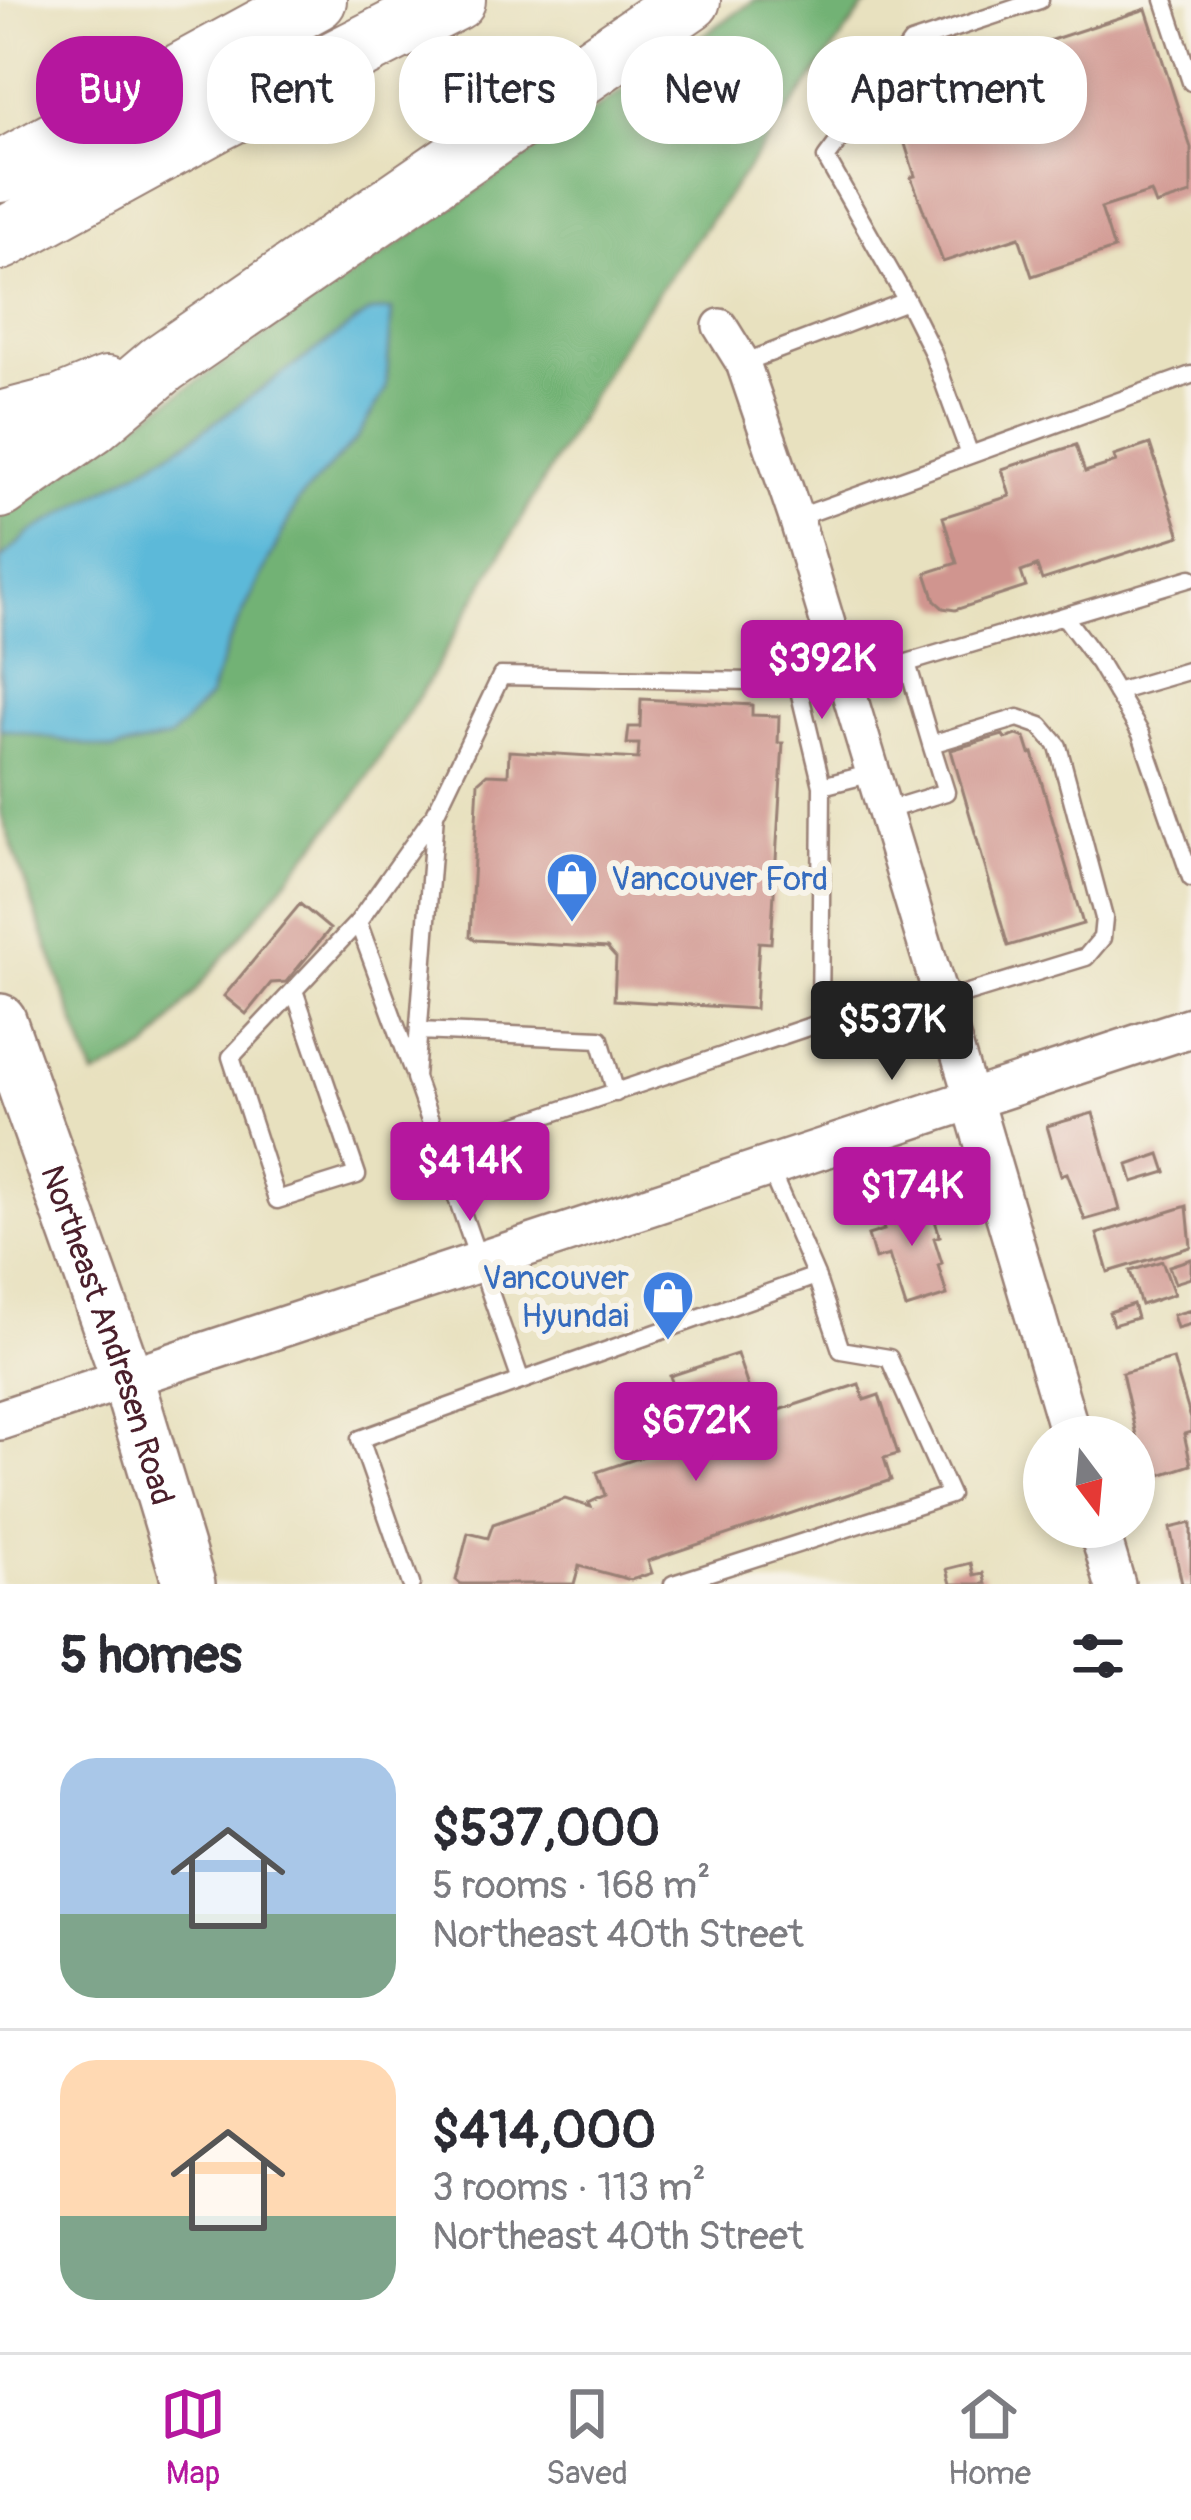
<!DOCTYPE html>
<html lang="en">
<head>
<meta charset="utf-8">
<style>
	:root { --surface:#fff; --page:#f7f7f7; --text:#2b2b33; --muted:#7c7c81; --line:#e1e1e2; --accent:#b5179e }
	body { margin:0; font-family:Pangolin,sans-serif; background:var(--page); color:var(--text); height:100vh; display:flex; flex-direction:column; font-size:45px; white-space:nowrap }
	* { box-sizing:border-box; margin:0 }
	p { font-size:39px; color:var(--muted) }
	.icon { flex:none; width:66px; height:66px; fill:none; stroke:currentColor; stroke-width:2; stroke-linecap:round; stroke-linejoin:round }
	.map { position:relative; height:1584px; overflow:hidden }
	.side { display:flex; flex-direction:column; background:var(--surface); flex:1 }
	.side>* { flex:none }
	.hud { position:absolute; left:36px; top:36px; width:1119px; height:108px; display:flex; gap:24px }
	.needle { width:78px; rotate:164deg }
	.fabs { position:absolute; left:1023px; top:1416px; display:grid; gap:24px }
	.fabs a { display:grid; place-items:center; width:132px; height:132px; border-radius:50%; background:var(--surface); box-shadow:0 6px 18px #0003; font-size:60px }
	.price { position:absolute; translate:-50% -102px; padding:0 27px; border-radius:12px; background:var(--accent); color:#fff; font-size:39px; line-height:78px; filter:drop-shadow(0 3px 6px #0008) }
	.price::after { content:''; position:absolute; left:50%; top:72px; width:36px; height:27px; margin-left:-18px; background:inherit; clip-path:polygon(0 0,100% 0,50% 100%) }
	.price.current { background:#222; color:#fff }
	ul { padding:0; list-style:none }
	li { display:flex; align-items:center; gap:36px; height:300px; padding:0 60px }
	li+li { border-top:3px solid var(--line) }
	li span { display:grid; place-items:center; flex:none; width:336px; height:240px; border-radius:36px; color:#555 }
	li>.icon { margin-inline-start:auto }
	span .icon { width:144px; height:144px; fill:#fffc; stroke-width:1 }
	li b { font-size:51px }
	h2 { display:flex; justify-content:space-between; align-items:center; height:144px; padding:0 60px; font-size:51px }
	.pill { padding:0 42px; border-radius:48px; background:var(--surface); box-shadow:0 6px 18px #0003; font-size:42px; line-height:108px }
	.pill.current { background:var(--accent); color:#fff }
	.menu { display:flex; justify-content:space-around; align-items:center; height:168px; border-top:3px solid var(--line); background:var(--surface); font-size:33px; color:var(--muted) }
	.menu a { display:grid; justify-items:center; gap:6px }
	.menu .current { color:var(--accent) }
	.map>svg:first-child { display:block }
	.forest { fill:#72b275; stroke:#5e6850; stroke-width:3 }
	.water { fill:#5bb9d9; stroke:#526c82; stroke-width:3 }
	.building { fill:#d0958f }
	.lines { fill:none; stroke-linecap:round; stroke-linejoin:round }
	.service-casing { stroke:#998075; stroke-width:21 }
	.minor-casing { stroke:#998075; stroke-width:38 }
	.tertiary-casing { stroke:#998075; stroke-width:44 }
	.primary-casing { stroke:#998075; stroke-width:56 }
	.motorway-casing { stroke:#998075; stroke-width:64 }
	.service { stroke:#fff; stroke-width:16 }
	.minor { stroke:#fff; stroke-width:33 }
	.tertiary { stroke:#fff; stroke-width:39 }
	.primary { stroke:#fff; stroke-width:51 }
	.motorway { stroke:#fff; stroke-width:60 }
	.labels { text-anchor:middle; stroke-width:12; stroke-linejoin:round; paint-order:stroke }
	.shop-label { font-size:33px; fill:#366cbe; stroke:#f7f3e8; text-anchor:start }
	.street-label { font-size:33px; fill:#4a1f2b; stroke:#f7f3e8 }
</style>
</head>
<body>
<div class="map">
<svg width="1191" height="1584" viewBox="0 0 1191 1584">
	<rect width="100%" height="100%" fill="#f7f3e8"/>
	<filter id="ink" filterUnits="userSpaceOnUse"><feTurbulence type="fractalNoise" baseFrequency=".00833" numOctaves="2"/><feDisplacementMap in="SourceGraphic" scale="24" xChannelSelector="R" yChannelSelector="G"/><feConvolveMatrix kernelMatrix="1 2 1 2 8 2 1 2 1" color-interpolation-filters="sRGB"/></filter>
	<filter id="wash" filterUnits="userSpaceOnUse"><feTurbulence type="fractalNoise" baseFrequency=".004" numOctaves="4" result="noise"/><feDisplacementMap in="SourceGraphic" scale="48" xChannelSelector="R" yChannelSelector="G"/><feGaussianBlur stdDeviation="2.7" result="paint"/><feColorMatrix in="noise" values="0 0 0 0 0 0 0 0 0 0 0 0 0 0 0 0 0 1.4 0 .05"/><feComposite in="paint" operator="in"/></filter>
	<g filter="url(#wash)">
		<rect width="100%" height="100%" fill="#e8e1bf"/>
		<!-- forest -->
		<path class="forest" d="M755,0h125l-16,7 -239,331 -199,347 -72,113 -206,251 -54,28 -94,-265v-296z"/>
		<!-- water -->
		<path class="water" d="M392,310l-6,79 -29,49 -59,63 -70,143 -19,53 -39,41 -57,12 -113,-21v-169l30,-27 154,-89 187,-133z"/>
		<g id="blocks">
			<!-- building -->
			<path class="building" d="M1146,9l45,139v46l-35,11 -5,-13 -50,16 13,41 -82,27 -13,-39 -76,25 -32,-85 4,-1 -15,-48 77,-26 -11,-34z
				M1150,444l30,92 -138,44 -5,-14 -16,6 5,15 -71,23 -12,-2 -8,-7 -9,-28 31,-10 -14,-46 67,-21 -8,-27 74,-24 9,27 31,-10 -2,-6z
				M641,699l111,6v10l27,1 -1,27h5l-12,200 -12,-1 -4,67 -141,-9 2,-42 -9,-10 -131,-8 -6,-4 8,-154 9,-8 21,1 1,-24 129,8 1,-15h-12l2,-17h11z
				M1003,735l2,4 12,-4 8,3 5,16 3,-1 50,171 -75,22 -57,-196z
				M300,904l30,25 -44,53 -15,1 -25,31 -22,-18z
				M1093,1113l27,97 -35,10 -18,-47 -6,2 -14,-49z
				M1160,1154l6,18 -33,10 -5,-17z
				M925,1190l15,46 -6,2 8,25 -4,2 9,30 -41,13 -17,-53 -14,4 -7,-24 16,-5 -3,-10 12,-4 -4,-14z
				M1187,1206l4,41 -83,25 -11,-38z
				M1191,1259v19l-16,5 -6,-17z
				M1162,1261l12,33 -33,11 -11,-34z
				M1133,1304l4,14 -24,7 -4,-13z
				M1191,1310v14l-14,4 -4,-13z
				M737,1354l21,63 101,-33 5,16 15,-5 19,59 -14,4 7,22 -243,81 4,12 -21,7 -52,-14 -5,18h-113l-5,-4 12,-47 20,5 5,-14 72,-25 26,8 -2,-4 16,-8 -8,-23 94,-32 -21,-64z
				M1173,1359l18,60v13l-7,2 7,31 -37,12 -9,-31 -6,2 -17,-75z
				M1191,1523v61h-9l-12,-56z
				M971,1563l3,12 9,-2 3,11h-35l-4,-15z"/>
		</g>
	</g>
	<g filter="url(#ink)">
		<use href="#blocks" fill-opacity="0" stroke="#998075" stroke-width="3"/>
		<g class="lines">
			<!-- service casing -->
			<g class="service-casing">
				<path id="service" d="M1164,0l27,82
					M907,301l25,50 38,104
					M743,363l164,-62 -81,-143 85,-115 129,-43
					M796,518l395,-143
					M1064,616l35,47 42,71 50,144
					M907,663l284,-85
					M797,682l25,104
					M1116,692l75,-22
					M884,811l62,-19 -15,-48
					M358,922l76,-107
					M294,990l63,185 -80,25 -46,-143 127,-135 55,150
					M419,1031l181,8 16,54
					M440,1151l380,-128 2,-237 51,-13
					M521,1381l295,-105
					M411,1584l-51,-145 161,-58 -106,-303 20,-264 66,-138 345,7 61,-20 24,81 87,-26 23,8 17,20 46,172 -2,20 -16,19 -144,44
					M673,1584l277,-89 -61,-137 -48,-8 -25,-74 -48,-111"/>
			</g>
			<!-- minor casing -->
			<g class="minor-casing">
				<path id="minor" d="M720,326l23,37 53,155 175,579"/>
			</g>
			<!-- tertiary casing -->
			<g class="tertiary-casing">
				<path id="tertiary" d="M971,1097l100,340
					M0,1420l1191,-393
					M1098,1527l17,57"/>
			</g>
			<!-- primary casing -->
			<g class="primary-casing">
				<g id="primary">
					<path id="s1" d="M0,1020l127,358 62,206"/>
				</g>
			</g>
			<!-- motorway casing -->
			<g class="motorway-casing">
				<path id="motorway" d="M0,172l316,-172
					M0,240l219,-120 236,-120
					M0,422l61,-16 46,-19
					M0,488l90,-63 72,-61 528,-364"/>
			</g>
			<!-- service -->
			<use href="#service" class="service"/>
			<!-- minor -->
			<use href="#minor" class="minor"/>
			<!-- tertiary -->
			<use href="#tertiary" class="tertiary"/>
			<!-- primary -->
			<use href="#primary" class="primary"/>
			<!-- motorway -->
			<use href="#motorway" class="motorway"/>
		</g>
	</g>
	<!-- icons -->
	<defs>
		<g id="shop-pin" transform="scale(2.7)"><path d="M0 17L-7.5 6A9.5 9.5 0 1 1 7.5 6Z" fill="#3f7fe0" stroke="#f7f3e8"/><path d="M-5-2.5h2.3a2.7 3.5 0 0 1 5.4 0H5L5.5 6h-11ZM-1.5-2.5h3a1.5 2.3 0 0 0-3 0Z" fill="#fff"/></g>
	</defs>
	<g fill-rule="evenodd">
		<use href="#shop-pin" x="572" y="878"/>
		<use href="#shop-pin" x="668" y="1296"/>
	</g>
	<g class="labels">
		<!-- shop labels -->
		<g class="shop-label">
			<text x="611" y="890">Vancouver Ford</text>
			<text x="629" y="1289" text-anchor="end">Vancouver<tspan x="629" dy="38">Hyundai</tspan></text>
		</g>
		<!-- street labels -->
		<g class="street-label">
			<text dy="12" stroke="none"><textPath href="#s1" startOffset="333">Northeast Andresen Road</textPath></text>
		</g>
	</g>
</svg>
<div class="fabs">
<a><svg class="needle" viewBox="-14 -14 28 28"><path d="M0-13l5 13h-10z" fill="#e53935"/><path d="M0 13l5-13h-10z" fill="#7c7c81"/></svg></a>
</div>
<b class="price" style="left:822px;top:722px">$392K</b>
<b class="price current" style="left:892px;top:1083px">$537K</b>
<b class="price" style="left:470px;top:1224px">$414K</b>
<b class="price" style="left:912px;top:1249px">$174K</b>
<b class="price" style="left:696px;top:1484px">$672K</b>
<div class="hud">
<a class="pill current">Buy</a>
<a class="pill">Rent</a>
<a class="pill">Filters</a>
<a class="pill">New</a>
<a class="pill">Apartment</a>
</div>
</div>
<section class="side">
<h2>5 homes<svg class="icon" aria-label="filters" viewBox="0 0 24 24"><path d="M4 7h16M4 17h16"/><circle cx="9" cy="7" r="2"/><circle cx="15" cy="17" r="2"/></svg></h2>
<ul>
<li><span style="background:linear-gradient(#a9c7e8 65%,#7fa58c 0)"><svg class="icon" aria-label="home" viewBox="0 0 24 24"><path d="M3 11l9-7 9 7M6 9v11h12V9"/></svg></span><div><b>$537,000</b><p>5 rooms · 168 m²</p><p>Northeast 40th Street</p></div></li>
<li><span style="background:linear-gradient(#ffd9b3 65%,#7fa58c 0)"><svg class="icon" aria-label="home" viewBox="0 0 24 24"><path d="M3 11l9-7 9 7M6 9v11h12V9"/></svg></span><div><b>$414,000</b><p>3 rooms · 113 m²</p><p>Northeast 40th Street</p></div></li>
</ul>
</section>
<nav class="menu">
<a class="current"><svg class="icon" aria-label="map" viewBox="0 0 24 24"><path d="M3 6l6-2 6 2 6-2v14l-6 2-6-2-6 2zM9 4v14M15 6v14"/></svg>Map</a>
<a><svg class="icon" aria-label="saved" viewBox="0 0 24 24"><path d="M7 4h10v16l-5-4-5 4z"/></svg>Saved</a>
<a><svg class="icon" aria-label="home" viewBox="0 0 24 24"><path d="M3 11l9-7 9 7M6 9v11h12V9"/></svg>Home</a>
</nav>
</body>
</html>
